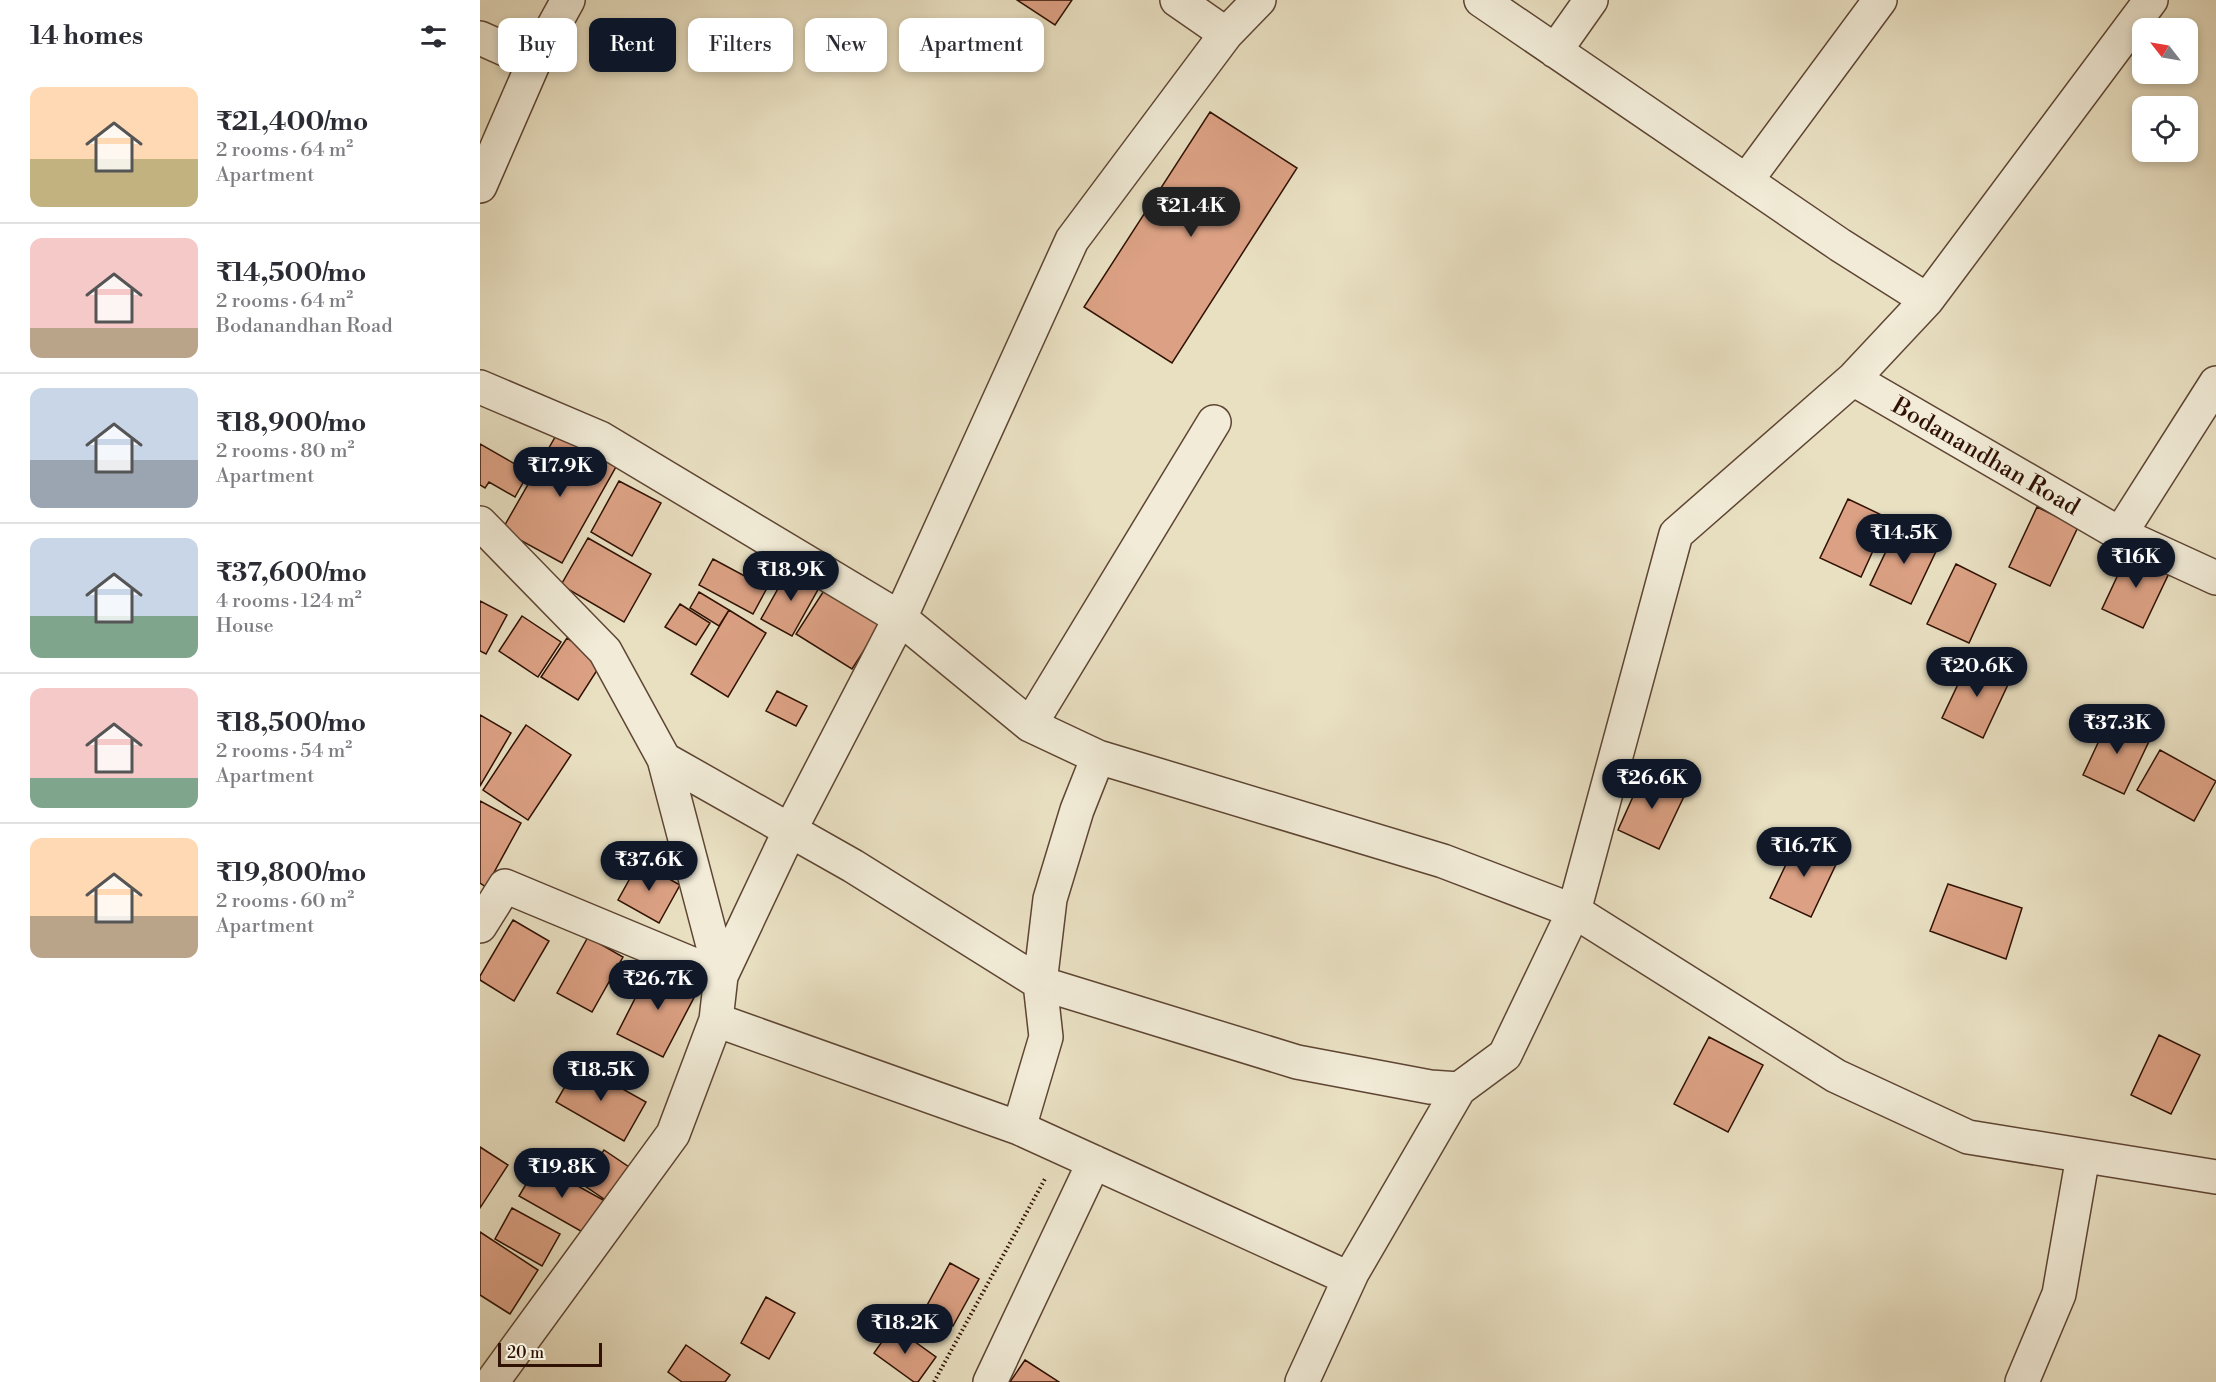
<!DOCTYPE html>
<html lang="en">
<head>
<meta charset="utf-8">
<style>
	:root { --surface:#fff; --page:#f2f2f3; --text:#2b2b33; --muted:#7c7c81; --line:#e1e1e2; --accent:#111827 }
	body { margin:0; font-family:"Libre Bodoni",serif; background:var(--page); color:var(--text); height:100vh; display:flex; flex-direction:column; font-size:22px; white-space:nowrap }
	* { box-sizing:border-box; margin:0 }
	p { font-size:20px; color:var(--muted) }
	.icon { flex:none; width:33px; height:33px; fill:none; stroke:currentColor; stroke-width:2; stroke-linecap:round; stroke-linejoin:round }
	.map { position:relative; flex:1; overflow:hidden }
	.side { display:flex; flex-direction:column; background:var(--surface); width:480px }
	.side>* { flex:none }
	.banner { position:absolute; left:18px; top:18px; width:570px; height:54px; display:flex; gap:12px }
	.needle { width:39px; rotate:301deg }
	.fabs { position:absolute; left:1652px; top:18px; display:grid; gap:12px }
	.fabs a { display:grid; place-items:center; width:66px; height:66px; border-radius:12px; background:var(--surface); box-shadow:0 3px 9px #0003; font-size:30px }
	.scale { position:absolute; left:18px; bottom:15px; width:104px; box-sizing:border-box; padding-left:6px; border:3px solid #301103; border-top:0; font-size:16px; line-height:21px; white-space:nowrap; color:#301103; -webkit-text-stroke:4px #f1ebd7; paint-order:stroke }
	.price { position:absolute; translate:-50% -51px; padding:0 14px; border-radius:21px; background:var(--accent); color:#fff; font-size:20px; line-height:39px; filter:drop-shadow(0 2px 3px #0008) }
	.price::after { content:''; position:absolute; left:50%; top:36px; width:18px; height:14px; margin-left:-9px; background:inherit; clip-path:polygon(0 0,100% 0,50% 100%) }
	.price.current { background:#222; color:#fff }
	ul { padding:0; list-style:none }
	li { display:flex; align-items:center; gap:18px; height:150px; padding:0 30px }
	li+li { border-top:2px solid var(--line) }
	li span { display:grid; place-items:center; flex:none; width:168px; height:120px; border-radius:12px; color:#555 }
	li>.icon { margin-inline-start:auto }
	span .icon { width:72px; height:72px; fill:#fffc; stroke-width:1 }
	li b { font-size:26px }
	h2 { display:flex; justify-content:space-between; align-items:center; height:72px; padding:0 30px; font-size:26px }
	.chip { padding:0 21px; border-radius:12px; background:var(--surface); box-shadow:0 3px 9px #0003; font-size:21px; line-height:54px }
	.chip.current { background:var(--accent); color:#fff }
	main { display:flex; flex:1; min-height:0 }
	.map>svg:first-child { display:block }
	.building { fill:#dca184; stroke:#301103; stroke-width:1.5 }
	.lines { fill:none; stroke-linecap:round; stroke-linejoin:round }
	.minor-casing { stroke:#5e4533; stroke-width:36 }
	.path { stroke:#301103; stroke-width:4; stroke-dasharray:1.5 3; stroke-linecap:butt }
	.minor { stroke:#f1ebd7; stroke-width:33 }
	.labels { text-anchor:middle; stroke-width:4.5; stroke-linejoin:round; paint-order:stroke }
	.street-label { font-size:24px; fill:#301103; stroke:#f1ebd7 }
</style>
</head>
<body>
<main>
<section class="side">
<h2>14 homes<svg class="icon" aria-label="filters" viewBox="0 0 24 24"><path d="M4 7h16M4 17h16"/><circle cx="9" cy="7" r="2"/><circle cx="15" cy="17" r="2"/></svg></h2>
<ul>
<li><span style="background:linear-gradient(#ffd9b3 60%,#c2b280 0)"><svg class="icon" aria-label="home" viewBox="0 0 24 24"><path d="M3 11l9-7 9 7M6 9v11h12V9"/></svg></span><div><b>₹21,400/mo</b><p>2 rooms · 64 m²</p><p>Apartment</p></div></li>
<li><span style="background:linear-gradient(#f6c9c9 75%,#b9a48a 0)"><svg class="icon" aria-label="home" viewBox="0 0 24 24"><path d="M3 11l9-7 9 7M6 9v11h12V9"/></svg></span><div><b>₹14,500/mo</b><p>2 rooms · 64 m²</p><p>Bodanandhan Road</p></div></li>
<li><span style="background:linear-gradient(#c9d6e8 60%,#9aa5b1 0)"><svg class="icon" aria-label="home" viewBox="0 0 24 24"><path d="M3 11l9-7 9 7M6 9v11h12V9"/></svg></span><div><b>₹18,900/mo</b><p>2 rooms · 80 m²</p><p>Apartment</p></div></li>
<li><span style="background:linear-gradient(#c9d6e8 65%,#7fa58c 0)"><svg class="icon" aria-label="home" viewBox="0 0 24 24"><path d="M3 11l9-7 9 7M6 9v11h12V9"/></svg></span><div><b>₹37,600/mo</b><p>4 rooms · 124 m²</p><p>House</p></div></li>
<li><span style="background:linear-gradient(#f6c9c9 75%,#7fa58c 0)"><svg class="icon" aria-label="home" viewBox="0 0 24 24"><path d="M3 11l9-7 9 7M6 9v11h12V9"/></svg></span><div><b>₹18,500/mo</b><p>2 rooms · 54 m²</p><p>Apartment</p></div></li>
<li><span style="background:linear-gradient(#ffd9b3 65%,#b9a48a 0)"><svg class="icon" aria-label="home" viewBox="0 0 24 24"><path d="M3 11l9-7 9 7M6 9v11h12V9"/></svg></span><div><b>₹19,800/mo</b><p>2 rooms · 60 m²</p><p>Apartment</p></div></li>
</ul>
</section>
<div class="map">
<svg width="1736" height="1382" viewBox="0 0 1736 1382">
	<rect width="100%" height="100%" fill="#e9e0c2"/>
	<filter id="stains"><feTurbulence type="fractalNoise" baseFrequency=".00333" numOctaves="4"/><feColorMatrix values="0 0 0 0 .2 0 0 0 0 .09 0 0 0 0 .02 0 0 0 .5 -.17"/></filter>
	<radialGradient id="worn" r=".72"><stop offset=".6" stop-color="#630" stop-opacity="0"/><stop offset="1" stop-color="#630" stop-opacity=".3"/></radialGradient>
	<!-- building -->
	<path class="building" d="M537,0h55l-17,25z
		M730,112l87,56 -125,195 -88,-56z
		M78,432l59,33 -55,98 -60,-33z
		M0,444l49,28 -14,25 -26,-15 -4,6 -5,-3z
		M139,481l42,22 -29,53 -41,-24z
		M1368,499l40,19 -27,59 -41,-19z
		M1557,507l41,20 -28,59 -41,-19z
		M1418,526l41,19 -28,59 -41,-19z
		M108,538l63,36 -27,48 -63,-37z
		M1650,549l41,20 -28,59 -41,-19z
		M233,559l54,29 -14,26 -54,-29z
		M1476,564l40,20 -27,59 -42,-19z
		M309,569l31,17 -28,50 -31,-17z
		M345,589l56,35 -29,45 -56,-35z
		M219,592l30,18 -10,16 -29,-18z
		M0,601l27,14 -21,39 -6,-3z
		M200,604l30,19 -14,22 -31,-18z
		M249,610l37,23 -38,64 -37,-23z
		M42,616l39,26 -23,35 -39,-26z
		M87,638l36,23 -25,39 -37,-23z
		M1490,659l41,19 -28,60 -41,-20z
		M297,691l30,15 -11,20 -30,-15z
		M0,715l31,18 -31,53z
		M1631,715l41,20 -28,59 -41,-19z
		M46,725l45,30 -43,65 -45,-30z
		M1680,750l56,31 -22,40 -57,-31z
		M1165,770l42,20 -28,59 -41,-19z
		M0,801l41,22 -35,64 -6,-4z
		M1318,839l41,19 -28,59 -41,-19z
		M159,862l41,23 -21,38 -41,-23z
		M1468,884l74,24 -16,51 -76,-28z
		M33,920l36,21 -35,60 -34,-21v-4z
		M108,937l35,20 -31,55 -35,-19z
		M172,965l47,23 -36,69 -46,-23z
		M1679,1035l41,20 -29,59 -40,-19z
		M1229,1037l54,28 -35,67 -54,-28z
		M98,1064l68,38 -22,39 -68,-39z
		M0,1147l28,18 -28,43z
		M124,1150l28,19 -22,34 -28,-19z
		M58,1164l67,37 -19,33 -67,-38z
		M32,1208l48,26 -18,32 -47,-27z
		M0,1232l58,38 -28,44 -30,-19z
		M470,1263l29,16 -26,47 -28,-17z
		M286,1297l29,16 -26,46 -28,-16z
		M413,1326l43,31 -18,25h-4l-40,-29z
		M206,1345l44,30 -5,7h-43l-14,-10z
		M545,1360l34,22h-49z"/>
	<g class="lines">
		<!-- minor casing -->
		<g class="minor-casing">
			<path id="minor" d="M697,0l49,34
				M1001,0l359,245 87,55
				M0,38l54,24
				M1075,51l36,-51
				M1266,181l134,-181
				M0,186l54,-124 34,-62
				M1373,379l267,155 96,44
				M0,387l120,51 300,180 130,107 68,32 345,104 131,50 262,165 132,61 248,40
				M0,523l125,128 59,108 57,217 -5,44 -43,114 -181,248
				M1640,534l96,-151
				M550,725l184,-303
				M184,759l189,107 187,117 257,79 133,25 29,2 46,-34 69,-144 102,-377 177,-155 74,-79 224,-300
				M0,926l25,-40 216,90 69,-146 110,-212 172,-378 154,-206 33,-34
				M236,1020l303,108 327,149 6,-4 -50,109
				M539,1128l27,-91 -6,-54 10,-84 27,-89 21,-53
				M872,1273l107,-184
				M510,1382l104,-220
				M1542,1382l37,-88 24,-138"/>
		</g>
		<!-- path -->
		<path class="path" d="M454,1382l112,-205"/>
		<!-- minor -->
		<use href="#minor" class="minor"/>
	</g>
	<g class="labels">
		<!-- street labels -->
		<g class="street-label">
			<text transform="translate(1506 456) rotate(30)" y="8">Bodanandhan Road</text>
		</g>
	</g>
	<rect width="100%" height="100%" filter="url(#stains)"/>
	<rect width="100%" height="100%" fill="url(#worn)"/>
</svg>
<div class="fabs">
<a><svg class="needle" viewBox="-14 -14 28 28"><path d="M0-13l5 13h-10z" fill="#e53935"/><path d="M0 13l5-13h-10z" fill="#7c7c81"/></svg></a>
<a><svg class="icon" aria-label="locate" viewBox="0 0 24 24"><circle cx="12" cy="12" r="6"/><path d="M12 2v4M12 18v4M2 12h4M18 12h4"/></svg></a>
</div>
<div class="scale">20 m</div>
<b class="price current" style="left:711px;top:238px">₹21.4K</b>
<b class="price" style="left:80px;top:498px">₹17.9K</b>
<b class="price" style="left:1424px;top:565px">₹14.5K</b>
<b class="price" style="left:1656px;top:589px">₹16K</b>
<b class="price" style="left:311px;top:602px">₹18.9K</b>
<b class="price" style="left:1497px;top:698px">₹20.6K</b>
<b class="price" style="left:1637px;top:755px">₹37.3K</b>
<b class="price" style="left:1172px;top:810px">₹26.6K</b>
<b class="price" style="left:1324px;top:878px">₹16.7K</b>
<b class="price" style="left:169px;top:892px">₹37.6K</b>
<b class="price" style="left:178px;top:1011px">₹26.7K</b>
<b class="price" style="left:121px;top:1102px">₹18.5K</b>
<b class="price" style="left:82px;top:1199px">₹19.8K</b>
<b class="price" style="left:425px;top:1355px">₹18.2K</b>
<div class="banner">
<a class="chip">Buy</a>
<a class="chip current">Rent</a>
<a class="chip">Filters</a>
<a class="chip">New</a>
<a class="chip">Apartment</a>
</div>
</div>
</main>
</body>
</html>
